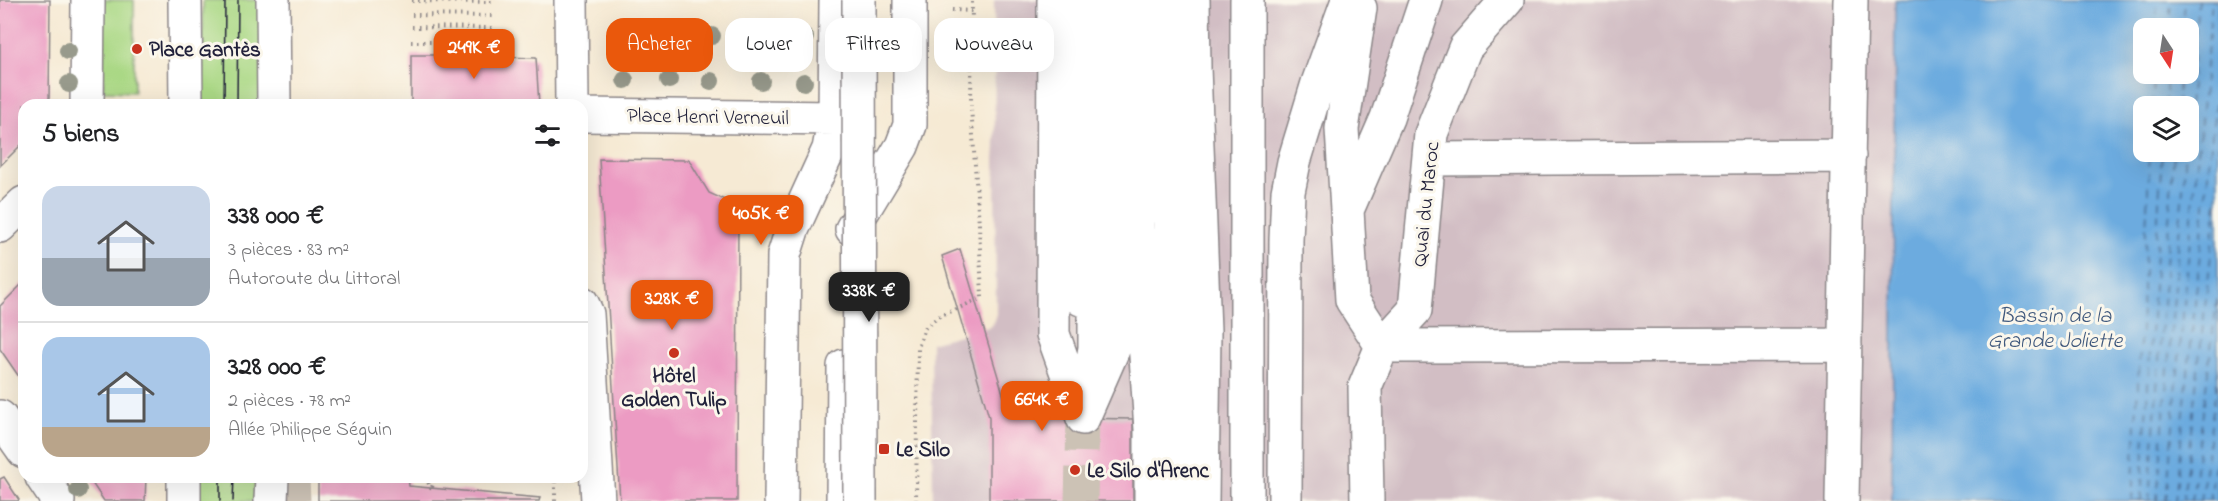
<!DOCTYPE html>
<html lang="fr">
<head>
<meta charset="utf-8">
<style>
	:root { --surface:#fff; --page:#f6f6f6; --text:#202124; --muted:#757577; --line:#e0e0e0; --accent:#ea580c }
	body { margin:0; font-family:"Indie Flower",sans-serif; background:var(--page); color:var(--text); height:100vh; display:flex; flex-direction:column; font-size:22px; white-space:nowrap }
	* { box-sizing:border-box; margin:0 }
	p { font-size:20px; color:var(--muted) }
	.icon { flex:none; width:33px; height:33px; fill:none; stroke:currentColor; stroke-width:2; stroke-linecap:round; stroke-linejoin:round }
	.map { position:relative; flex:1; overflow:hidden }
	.sheet { position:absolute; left:18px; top:99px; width:570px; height:384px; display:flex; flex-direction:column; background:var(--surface); border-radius:18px; box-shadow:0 6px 24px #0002 }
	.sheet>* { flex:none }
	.banner { position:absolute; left:606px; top:18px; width:570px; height:54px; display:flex; gap:12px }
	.needle { width:39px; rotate:168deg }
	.buttons { position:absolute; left:2133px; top:18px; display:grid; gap:12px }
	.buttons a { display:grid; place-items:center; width:66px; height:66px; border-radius:12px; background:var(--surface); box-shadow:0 6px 24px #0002; font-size:30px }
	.price { position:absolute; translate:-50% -51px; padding:0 14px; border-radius:12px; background:var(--accent); color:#fff; font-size:20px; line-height:39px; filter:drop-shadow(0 2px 3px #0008) }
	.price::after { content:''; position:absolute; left:50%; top:36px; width:18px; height:14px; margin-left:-9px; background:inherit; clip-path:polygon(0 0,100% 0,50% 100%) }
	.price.on { background:#222; color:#fff }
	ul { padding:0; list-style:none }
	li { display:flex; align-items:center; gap:18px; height:150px; padding:0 24px }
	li+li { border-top:2px solid var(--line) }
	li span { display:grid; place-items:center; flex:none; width:168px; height:120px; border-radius:18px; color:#555 }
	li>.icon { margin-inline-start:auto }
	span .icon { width:72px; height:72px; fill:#fffc; stroke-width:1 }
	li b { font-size:26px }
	h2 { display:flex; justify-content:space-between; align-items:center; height:72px; padding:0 24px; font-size:26px }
	.tag { padding:0 21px; border-radius:18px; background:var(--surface); box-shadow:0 6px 24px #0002; font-size:21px; line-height:54px }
	.tag.on { background:var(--accent); color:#fff }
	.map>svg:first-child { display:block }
	.industrial { fill:#d2bec4 }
	.green { fill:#aad885; stroke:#667d60; stroke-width:1.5 }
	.water { fill:#6cabdf; stroke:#47668d; stroke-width:1.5; fill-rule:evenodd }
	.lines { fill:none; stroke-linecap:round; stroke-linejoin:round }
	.ferry { stroke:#40597d; stroke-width:1.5; stroke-dasharray:8 6; stroke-linecap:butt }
	.building { fill:#ec9bc3 }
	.minor-tunnel { stroke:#ccc2b5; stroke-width:33; stroke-dasharray:33 16; stroke-linecap:butt }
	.highway-tunnel { stroke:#ccc2b5; stroke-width:33; stroke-dasharray:33 16; stroke-linecap:butt }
	.minor-casing { stroke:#8c8688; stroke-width:36 }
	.major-casing { stroke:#8c8688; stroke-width:36 }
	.highway-casing { stroke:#8c8688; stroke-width:36 }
	.path { stroke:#8c8688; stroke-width:4; stroke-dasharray:1.5 4.5; stroke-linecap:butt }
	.minor { stroke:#fff; stroke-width:33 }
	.major { stroke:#fff; stroke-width:33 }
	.highway { stroke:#fff; stroke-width:33 }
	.tram { stroke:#22223b; stroke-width:1.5 }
	.highway-bridge-casing { stroke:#8c8688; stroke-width:36; stroke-linecap:butt }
	.highway-bridge { stroke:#fff; stroke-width:33 }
	.tree { fill:#989a8c }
	.poi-dot { fill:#c8321e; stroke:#fbf7ec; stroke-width:2 }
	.labels { text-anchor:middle; stroke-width:6; stroke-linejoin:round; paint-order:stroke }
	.poi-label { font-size:21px; font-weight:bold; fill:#22223b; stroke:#fbf7ec; text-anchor:start }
	.street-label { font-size:21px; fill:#22223b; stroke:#fbf7ec }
	.water-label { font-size:22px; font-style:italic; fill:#40597d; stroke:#fbf7ec }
</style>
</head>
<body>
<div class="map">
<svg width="2218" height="501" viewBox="0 0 2218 501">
	<rect width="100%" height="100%" fill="#fbf7ec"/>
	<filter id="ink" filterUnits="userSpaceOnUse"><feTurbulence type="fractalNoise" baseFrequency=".0167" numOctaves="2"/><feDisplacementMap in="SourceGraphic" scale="12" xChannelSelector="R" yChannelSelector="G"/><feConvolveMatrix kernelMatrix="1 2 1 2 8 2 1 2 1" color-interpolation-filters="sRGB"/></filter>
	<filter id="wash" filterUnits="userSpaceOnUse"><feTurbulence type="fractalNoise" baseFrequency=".008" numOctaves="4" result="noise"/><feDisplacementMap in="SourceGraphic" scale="24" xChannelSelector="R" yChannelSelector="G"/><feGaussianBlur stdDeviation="1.35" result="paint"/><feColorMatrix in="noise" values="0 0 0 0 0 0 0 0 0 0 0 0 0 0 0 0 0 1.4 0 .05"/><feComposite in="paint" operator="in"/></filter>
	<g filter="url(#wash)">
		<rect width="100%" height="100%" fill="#f6ead4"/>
		<!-- industrial -->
		<path class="industrial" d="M994,0h901l-3,501h-959l-2,-158 61,-17 4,-12z"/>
		<!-- green -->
		<path class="green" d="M104,0h30v92l-31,-1z
			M203,0h60l-1,105h-60z
			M196,477h60l-2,24h-58z"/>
		<!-- water -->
		<path class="water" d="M1895,0h323v501h-326zM2144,28h44v46h-44zM2144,106h44v46h-44z"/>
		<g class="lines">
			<!-- ferry -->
			<path class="ferry" d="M2156,28l1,-28
				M2169,28l2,-28
				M2182,28l2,-28
				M2152,106l2,-32
				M2165,106l2,-32
				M2177,106l2,-32
				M2188,119l10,-119
				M2132,501l18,-349
				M2141,501l21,-349
				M2149,501l25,-349
				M2157,501l29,-349
				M2166,501l46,-501
				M2175,501l43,-425
				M2183,501l35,-308
				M2192,501l26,-210
				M2201,501l17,-129
				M2210,501l8,-58"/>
		</g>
		<g id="blocks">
			<!-- building -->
			<path class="building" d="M0,0h50l-1,105h-25v37l-24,24z
				M411,55h88v2l37,1 3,47h-128z
				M599,159l90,1 20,33 29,13 -1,295h-117z
				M960,249l50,168 123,2v82h-144v-84l-47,-161z
				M24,282v102l-24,-35v-43z
				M4,477l15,23 -1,1h-18v-22z
				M88,477h58l-1,24h-41z
				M318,477h90l1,9 131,12 -1,3h-221z"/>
		</g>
	</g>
	<g filter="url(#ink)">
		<use href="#blocks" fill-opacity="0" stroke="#8c8688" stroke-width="1.5"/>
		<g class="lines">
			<!-- minor-tunnel -->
			<path class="minor-tunnel" d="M1081,501l2,-83"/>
			<!-- highway-tunnel -->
			<path class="highway-tunnel" d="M293,477l1,24"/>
			<!-- minor casing -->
			<g class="minor-casing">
				<path id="minor" d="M273,0l1,105
					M571,0l1,105
					M1054,0l-1,334 30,84
					M1138,0l-1,225 14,204v72
					M1167,0v160l11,222 -1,119
					M1193,0l1,68 10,263 -2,170
					M1247,0v501
					M1360,8l-18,121 5,81 40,-92 39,-118
					M87,105l1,-105
					M582,115l253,3
					M1429,159l420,-3
					M1347,210l5,90 30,46 -17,41 2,114
					M0,226l24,-23
					M852,229l50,-83 8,-21v-125
					M1081,299l3,-299
					M1109,300l2,-300
					M582,303l5,11 11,187
					M1382,346l463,-1
					M1382,346l33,-36 16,-176 34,-86 42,-48
					M1090,378l5,-30v-74
					M0,417l24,34
					M1083,418l35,-80 3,-30 1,-33
					M42,477l16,24
					M184,501v-24
					M781,501l3,-246 8,-25 37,-81 6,-31 1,-118
					M843,501l1,-135
					M1285,501l1,-261 2,-48 6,-30 24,-79 30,-83
					M1842,501l9,-501"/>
			</g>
			<!-- major casing -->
			<g class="major-casing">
				<path id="major" d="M185,0l1,105"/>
			</g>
			<!-- highway casing -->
			<g class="highway-casing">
				<path id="highway" d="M271,501l1,-24"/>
			</g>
			<!-- path -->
			<path class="path" d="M412,1l81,1
				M952,10l20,1
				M412,15l81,1
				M412,27l81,1
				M411,42h82
				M426,477l5,12
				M432,487l4,-10
				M555,501v-24
				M916,501l2,-153 7,-20 13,-11 44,-19 -3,-73 -8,-119 1,-106"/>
			<!-- minor -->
			<use href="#minor" class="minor"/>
			<!-- major -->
			<use href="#major" class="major"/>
			<!-- highway -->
			<use href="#highway" class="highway"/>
			<!-- tram -->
			<path class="tram" d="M224,105l1,-105
				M237,105l1,-105
				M220,501v-24
				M233,501l1,-24"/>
			<!-- highway-bridge casing -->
			<g class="highway-bridge-casing">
				<path id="highway-bridge" d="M859,0l1,501"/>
			</g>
			<!-- highway-bridge -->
			<use href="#highway-bridge" class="highway-bridge"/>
		</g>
		<!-- trees -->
		<g class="tree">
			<circle cx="625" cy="34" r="9"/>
			<circle cx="669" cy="35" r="9"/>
			<circle cx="712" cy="36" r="9"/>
			<circle cx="762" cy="36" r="9"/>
			<circle cx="805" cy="37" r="9"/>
			<circle cx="68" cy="51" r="9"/>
			<circle cx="625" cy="80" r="9"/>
			<circle cx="669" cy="80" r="9"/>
			<circle cx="711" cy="81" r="9"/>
			<circle cx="761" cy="81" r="9"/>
			<circle cx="804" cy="82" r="9"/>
			<circle cx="69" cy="84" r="9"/>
			<circle cx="78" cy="490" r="9"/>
		</g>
	</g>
	<!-- markers -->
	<g class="poi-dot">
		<circle cx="137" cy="49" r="6"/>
		<circle cx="674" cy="353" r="6"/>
		<rect x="878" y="443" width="12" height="12" rx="3"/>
		<circle cx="1075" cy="470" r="6"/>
	</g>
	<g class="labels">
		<!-- poi labels -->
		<g class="poi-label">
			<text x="149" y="56">Place Gantès</text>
			<text x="674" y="382" text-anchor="middle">Hôtel<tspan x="674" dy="24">Golden Tulip</tspan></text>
			<text x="896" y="456">Le Silo</text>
			<text x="1087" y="477">Le Silo d'Arenc</text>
		</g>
		<!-- street labels -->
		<g class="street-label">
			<text transform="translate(708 116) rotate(1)" y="7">Place Henri Verneuil</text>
			<text transform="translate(1425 204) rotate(-84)" y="7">Quai du Maroc</text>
		</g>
		<!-- water labels -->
		<g class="water-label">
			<text x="2055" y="322">Bassin de la<tspan x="2055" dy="25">Grande Joliette</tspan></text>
		</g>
	</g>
</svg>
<div class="buttons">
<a><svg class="needle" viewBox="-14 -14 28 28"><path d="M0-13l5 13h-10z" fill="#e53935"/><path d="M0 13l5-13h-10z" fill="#757577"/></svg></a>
<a><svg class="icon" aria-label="layers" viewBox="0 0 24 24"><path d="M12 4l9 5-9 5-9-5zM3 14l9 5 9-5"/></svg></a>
</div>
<b class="price" style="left:474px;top:80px">249K €</b>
<b class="price" style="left:761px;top:246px">405K €</b>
<b class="price on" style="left:869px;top:323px">338K €</b>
<b class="price" style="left:672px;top:331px">328K €</b>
<b class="price" style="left:1042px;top:432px">664K €</b>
<div class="banner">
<a class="tag on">Acheter</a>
<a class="tag">Louer</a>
<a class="tag">Filtres</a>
<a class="tag">Nouveau</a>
</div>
<section class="sheet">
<h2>5 biens<svg class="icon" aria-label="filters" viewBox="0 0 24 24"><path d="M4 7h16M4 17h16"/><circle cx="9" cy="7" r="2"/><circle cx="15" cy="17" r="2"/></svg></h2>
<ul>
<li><span style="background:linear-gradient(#c9d6e8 60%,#9aa5b1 0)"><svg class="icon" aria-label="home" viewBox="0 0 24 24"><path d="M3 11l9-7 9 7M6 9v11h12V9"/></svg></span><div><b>338 000 €</b><p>3 pièces · 83 m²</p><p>Autoroute du Littoral</p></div></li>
<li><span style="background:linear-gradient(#a9c7e8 75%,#b9a48a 0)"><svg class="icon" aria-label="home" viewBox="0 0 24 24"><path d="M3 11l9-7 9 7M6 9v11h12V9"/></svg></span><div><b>328 000 €</b><p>2 pièces · 78 m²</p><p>Allée Philippe Séguin</p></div></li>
</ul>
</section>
</div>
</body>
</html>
